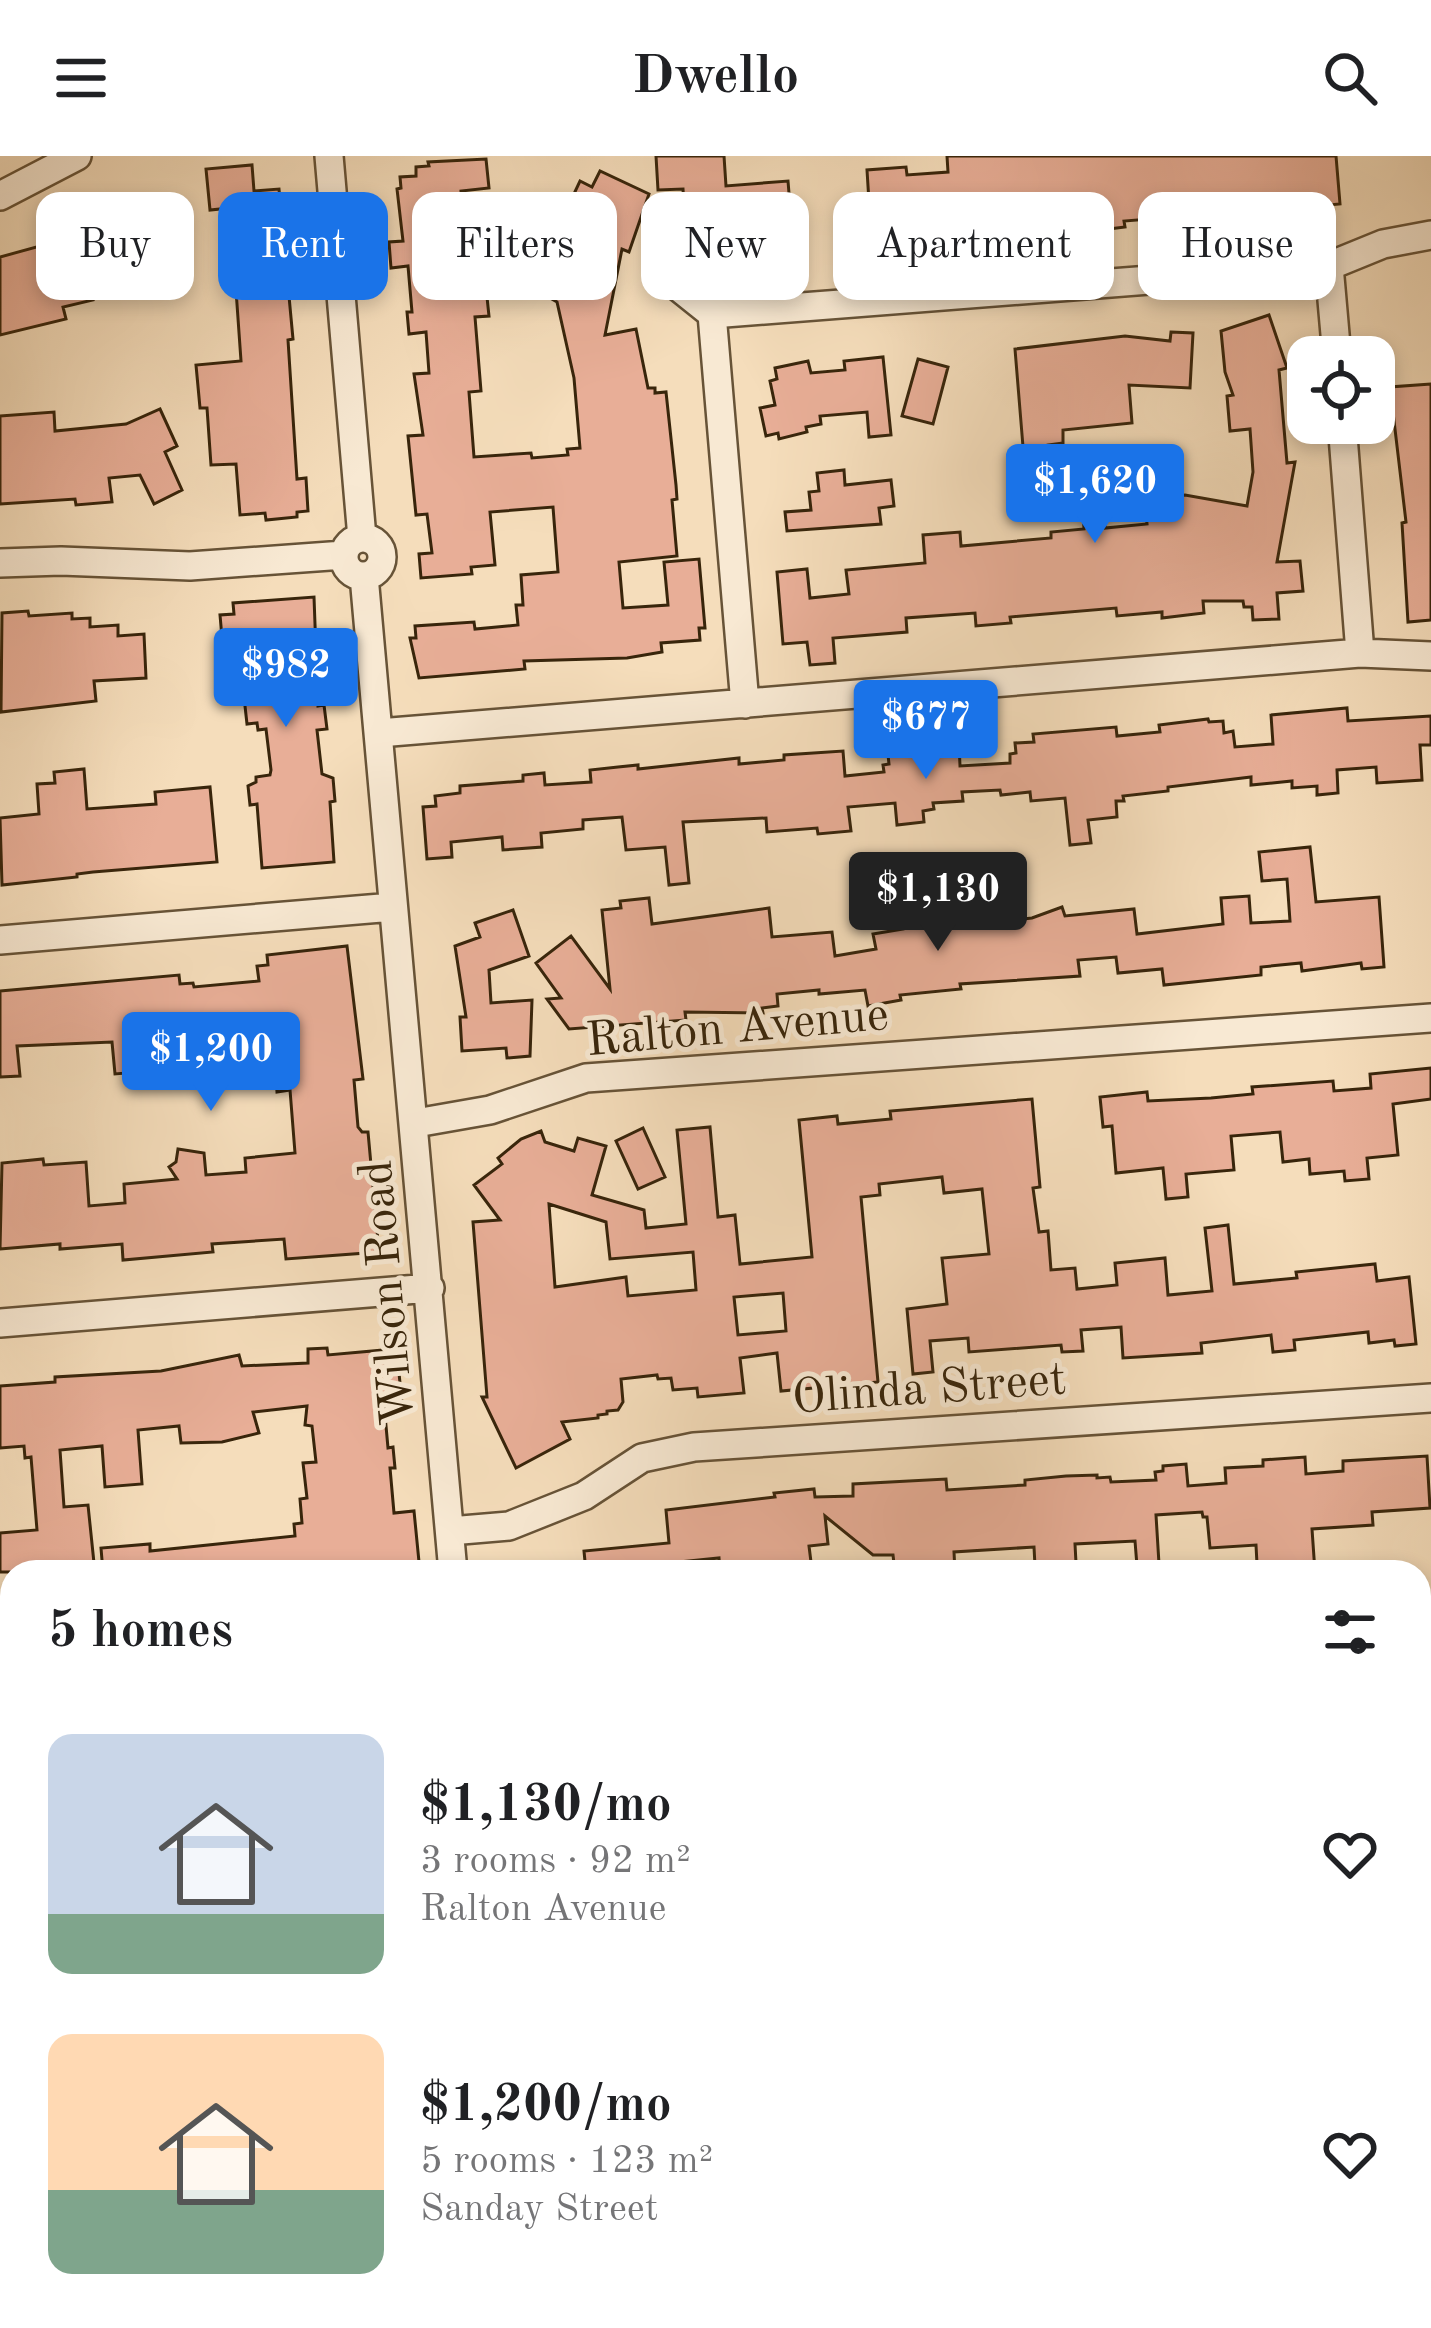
<!DOCTYPE html>
<html lang="en">
<head>
<meta charset="utf-8">
<style>
	:root { --surface:#fff; --page:#f2f2f2; --text:#202124; --muted:#757577; --accent:#1a73e8 }
	body { margin:0; font-family:"Old Standard TT",serif; background:var(--page); color:var(--text); height:100vh; display:flex; flex-direction:column; font-size:45px; white-space:nowrap }
	* { box-sizing:border-box; margin:0 }
	p { font-size:39px; color:var(--muted) }
	.icon { flex:none; width:66px; height:66px; fill:none; stroke:currentColor; stroke-width:2; stroke-linecap:round; stroke-linejoin:round }
	.map { position:relative; flex:1; overflow:hidden }
	.drawer { position:absolute; left:0px; top:1404px; width:1431px; height:768px; display:flex; flex-direction:column; background:var(--surface); border-radius:36px 36px 0 0; box-shadow:0 6px 18px #0003 }
	.drawer>* { flex:none }
	.hud { position:absolute; left:36px; top:36px; width:1359px; height:108px; display:flex; gap:24px }
	.controls { position:absolute; left:1287px; top:180px; display:grid; gap:24px }
	.controls a { display:grid; place-items:center; width:108px; height:108px; border-radius:24px; background:var(--surface); box-shadow:0 6px 18px #0003; font-size:60px }
	.price { position:absolute; translate:-50% -102px; padding:0 27px; border-radius:12px; background:var(--accent); color:#fff; font-size:39px; line-height:78px; filter:drop-shadow(0 3px 6px #0008) }
	.price::after { content:''; position:absolute; left:50%; top:72px; width:36px; height:27px; margin-left:-18px; background:inherit; clip-path:polygon(0 0,100% 0,50% 100%) }
	.price.active { background:#222; color:#fff }
	ul { padding:0; list-style:none }
	li { display:flex; align-items:center; gap:36px; height:300px; padding:0 48px }
	li span { display:grid; place-items:center; flex:none; width:336px; height:240px; border-radius:24px; color:#555 }
	li>.icon { margin-inline-start:auto }
	span .icon { width:144px; height:144px; fill:#fffc; stroke-width:1 }
	li b { font-size:51px }
	h2 { display:flex; justify-content:space-between; align-items:center; height:144px; padding:0 48px; font-size:51px }
	.tag { padding:0 42px; border-radius:24px; background:var(--surface); box-shadow:0 6px 18px #0003; font-size:42px; line-height:108px }
	.tag.active { background:var(--accent); color:#fff }
	header { display:flex; justify-content:space-between; align-items:center; height:156px; padding:0 48px; background:var(--surface); font-size:54px; font-weight:600 }
	.map>svg:first-child { display:block }
	.green { fill:#c0c08d; stroke:#7c724c; stroke-width:3 }
	.building { fill:#e8ae97; stroke:#38250b; stroke-width:3; fill-rule:evenodd }
	.lines { fill:none; stroke-linecap:round; stroke-linejoin:round }
	.street-casing { stroke:#675337; stroke-width:32 }
	.street { stroke:#f8e9d3; stroke-width:27 }
	.labels { text-anchor:middle; stroke-width:10; stroke-linejoin:round; paint-order:stroke }
	.street-label { font-size:48px; fill:#38250b; stroke:#f8e9d3 }
</style>
</head>
<body>
<header><svg class="icon" aria-label="menu" viewBox="0 0 24 24"><path d="M4 6h16M4 12h16M4 18h16"/></svg>Dwello<svg class="icon" aria-label="search" viewBox="0 0 24 24"><circle cx="10" cy="10" r="6"/><path d="M15 15l6 6"/></svg></header>
<div class="map">
<svg width="1431" height="2172" viewBox="0 0 1431 2172">
	<rect width="100%" height="100%" fill="#f5ddbb"/>
	<filter id="stains"><feTurbulence type="fractalNoise" baseFrequency=".00167" numOctaves="4"/><feColorMatrix values="0 0 0 0 .2 0 0 0 0 .09 0 0 0 0 .02 0 0 0 .5 -.17"/></filter>
	<radialGradient id="worn" r=".72"><stop offset=".6" stop-color="#630" stop-opacity="0"/><stop offset="1" stop-color="#630" stop-opacity=".3"/></radialGradient>
	<!-- green -->
	<path class="green" d="M545,2160h169l1,12h-169z"/>
	<!-- building -->
	<path class="building" d="M656,0h68l2,30 62,-5 4,49 -14,1v7l-38,3 -1,-18 -54,4 -2,-38 -25,1z
		M947,0h389l4,48 -78,7 -20,12 -5,-8 -63,5v-3l-50,4 1,6 -24,3h-30l-1,-14 -38,3 1,13 -121,11v5l-55,-1 -2,-27 15,-2 -3,-48 39,-3 1,8 41,-3z
		M486,3l3,29 -28,3 3,38 29,-2 3,31 -13,1 6,57 -14,1 6,74 -12,1 5,65 57,-4 1,5 36,-3 -1,-6 13,-1 -6,-70 -17,-76 -14,-8 11,-24 16,7 18,-43 -17,-8 10,-23 -9,-5 8,-17 12,6 8,-16 49,23 -20,58 -7,-3 -17,86 31,-6 12,59h7v5l11,-1 10,93 1,14 -5,1 5,56 -58,6 4,46 45,-3 -4,-43 35,-3 6,69h-6l1,12 -39,3 1,9 -35,6 -103,3 1,8 -106,9 -9,-40h6l-1,-12 59,-4 1,7 43,-4 -2,-20h7l-2,-30 37,-3 -5,-65 -63,5 5,53 -24,2 1,7 -51,4 -2,-24 13,-1 -5,-39 -11,1 -8,-79 15,-1 -9,-61 15,-1 -3,-41 -17,2 -2,-22h5l-4,-46 -17,2 -2,-26 14,-1 -6,-52 4,-1 -1,-11 16,-1v-9l13,-1 -1,-4z
		M252,9l2,26 25,-2 14,150 -5,1 9,139 9,-1 2,33 -11,1v5l-31,3 -1,-7 -25,2 -4,-51 -25,1 -4,-57h-7l-4,-43 45,-4 -5,-71h11l-7,-83 -30,3 -4,-41z
		M160,42l7,71 -80,7 6,24 -30,7 3,12 -66,16v-78l95,-26 -2,-13 40,-4 -1,-14z
		M1269,159l18,53 -8,2 8,93 8,-1 -18,100 23,-1 3,30 -26,2 2,26 -26,1 -1,-13h-8l-1,-6h-40l1,12 -42,5v-6l-45,4 -1,-8 -106,9 1,6 -35,3 -1,-13 -69,5 1,14 -74,6 2,25 -25,2 -3,-23 -24,2 -6,-72 30,-3 3,29 39,-4 -3,-24 79,-7 -2,-28 37,-3 1,14 90,-8v-6l33,-3 -1,-19 20,-2 2,20 42,-4 -3,-28 24,-3v4l17,-2 62,11 6,-34 -3,-43 -20,2 -3,-35 6,-1 -8,-23 -4,-41z
		M1171,176l22,1 -3,55 -61,-3 3,38 -69,7v13l-15,2v12l-24,2 -9,-110 110,-13 45,5z
		M883,201l8,78 -22,2 -2,-25 -47,4 1,8 -15,3 1,5 -28,7 -1,-6 -12,3 -6,-28 15,-3 -5,-24 7,-2 -2,-11 33,-7 3,12 34,-3 -1,-9z
		M918,203l30,8 -15,57 -31,-8z
		M1431,228v236l-23,2 -6,-99 4,-1 -16,-135z
		M160,253l17,37 -12,6 17,38 -28,14 -14,-29 -31,3 3,24 -36,3 -1,-6 -75,5v-88l54,-4 1,19 71,-7z
		M844,314l1,15 46,-5 3,26 -15,2 2,16 -94,7 -2,-19 26,-2 -2,-18 10,-1 -2,-18z
		M314,441l4,109 6,-1 3,24 -10,1 5,44 11,4 2,23 -5,1 4,60 -72,6 -5,-64 -7,1 -2,-19 8,-4v-5l14,-2 1,-5 -5,-41 -8,1 -1,-7 -10,1 -3,-27 20,-2 -3,-38 -28,3 -2,-23 -9,1 -2,-23 14,-1 -1,-11z
		M28,455l1,5 43,-3v6l18,-1v9l28,-2v11l26,-2 2,44 -52,3 2,20 -95,11 1,-99z
		M1347,552l1,13 83,-5v29h-11l2,35 -45,3 -1,-16 -39,3 1,23 -21,2v-9l-25,2v-7l-41,4v-8l-83,10v4l-45,5 1,5h-8l1,16 -29,3 3,23 -21,2 -5,-47 -34,3 -1,-9 -29,3 -1,-5 -38,2 1,9 -30,2 1,6 -11,2 1,11 -27,3 -2,-22 -47,4 3,24 -33,3 -1,-6 -50,4 -1,-14 -83,4 6,61 -20,2 -4,-38 -39,3 -4,-33 -39,3v9l-42,4 1,14 -39,3 -1,-13 -51,5 1,15 -25,2 -4,-52 13,-1 -1,-10 25,-3v-7l63,-5v-6l21,-2 1,12 46,-3 -1,-12 28,-3 20,-2v4l101,-11v6l45,-4v-5l59,-4 2,25 39,-4 -1,-7 6,-1 -1,-9 21,-2v-7l50,-3 1,23 50,-3v-9l6,-1 -1,-10 19,-1 -1,-8 83,-7 1,9 43,-4 -1,-7 49,-6 1,3 14,-1 1,12 9,-2 2,16 38,-3 -2,-29z
		M84,613l3,40 69,-5 -1,-12 55,-5 7,75 -124,10 -16,2v3l-75,8 -2,-67 39,-4 -2,-30 18,-1 -1,-11z
		M1310,691l6,55 63,-5 5,70 -22,2 -1,-6 -59,8 -1,-8 -40,4v8l-97,10 -2,-16 -44,4 -2,-16 -38,3 2,16 -120,8 1,5 -61,6 1,5 -33,6 -3,-16 -46,4v-4l-42,4 1,12 -16,2 1,5 -78,-1 1,8 -117,9 -22,-30 14,-1 -25,-35 35,-27 39,53 -8,-79 19,-2 -1,-7 29,-3 3,26 117,-16 3,29 60,-5 3,24 41,-7 -3,-15 30,-5 -1,-11 27,-2 1,7 24,-3v6l78,-8 30,-11 3,9 69,-7 3,25 86,-10 -2,-26 28,-2 2,27 39,-2 -3,-42 -25,2 -3,-29z
		M513,754l16,46 -40,14 2,33 41,-3 -2,56 -23,2 -1,-10 -44,3 -2,-34h6l-11,-71 25,-9 -5,-14z
		M347,790l16,133 -9,1 4,47 4,5h6l11,120 -93,7 -2,-20 -72,5 1,8 -90,8 -1,-16 -62,5v-5l-60,5 2,-86 41,-4 1,6 42,-3 3,44 36,-3 -1,-19 53,-5 -8,-12 7,-5 2,-13 26,4 2,22 40,-3 -1,-14 50,-5 -5,-63 -13,2 -1,-16 -59,5 -4,-42 -76,7 2,26 -24,2 -3,-32 -95,4 3,30 -20,1v-86l179,-16 1,9 13,-1 1,4 65,-6 -2,-15 11,-1 -1,-10z
		M1431,912v31l-38,5 5,51 -31,3 2,21 -24,2 -1,-10 -34,3 -1,-15 -26,3 -3,-30 -49,4 3,34 -48,4 2,23 -22,2 -3,-31 -47,5 -4,-47 -9,1 -3,-30 47,-5 1,9 63,-3 42,-4 -1,-7 81,-6 1,10 37,-3 -1,-14z
		M1032,943l8,88 -7,1 6,44 9,-1 3,39 24,-2 2,21 40,-4 -2,-22 50,-5 3,37 44,-4 -7,-63 23,-3 6,59 63,-6 -1,-6 79,-8 2,17 32,-4 7,67 -21,2 -1,-6 -25,3 -1,-11 -74,8 1,10 -22,2 -2,-17 -70,8 1,10 -79,5 -2,-31 -40,3 2,21 -21,1 -1,-7 -92,7 -1,-14 -38,3 3,31 -20,2 -6,-65 40,-5 -5,-46 47,-4 -7,-65 -38,4 -2,-16 -63,7 1,11 -19,2 17,185 -97,9 -4,-38 -37,5 4,35 -46,4 -1,-9 -24,2 -2,-12 -13,1 -1,-4 -36,4 2,23 -5,8 -11,1v3l-9,1v3l-36,4 8,17 -54,29 -34,-71h5l-14,-175 27,-2 -26,-35 28,-21 -4,-6 23,-19 20,-8 4,11 29,9 4,-13 28,8 -14,49 52,15 2,18 40,-4 -9,-94 33,-3 8,90 17,-2 5,49 72,-7 -13,-137 38,-4 1,8 53,-5 -1,-8zM549,1048l57,18 4,37 83,-7 3,38 -68,6 -2,-19 -71,10zM783,1137l3,38 -48,4 -4,-38z
		M643,972l22,49 -27,12 -22,-48z
		M327,1192l1,7 56,-5 2,25 13,-2 3,30 -18,1 4,44 5,-1 2,21h-5l4,45 20,-2 6,61h-317l-2,-24 49,-4v7l145,-15 -1,-12 8,-1 -2,-24 7,-1 -4,-35 13,-1 -4,-36 -7,-1 2,-19 -54,6 6,21 -37,9 -41,1 -2,-17 -41,4 4,54 -37,3 -3,-41 -42,4 4,57 24,-2 6,58 -33,4v5h-61v-39l37,-3 -6,-73 -6,1 -1,-12 -24,2v-62l55,-4v-5l106,-6 78,-16 3,11 66,-3v-14z
		M1427,1300l3,52 -58,4 1,13 -61,4 3,43h-52l-1,-9 -5,1 -1,-19 -46,3 -3,-31h-4l-1,-5 -46,3 3,49 -22,2 -2,-25 -60,3 1,19 -41,3 -1,-19 -80,5 1,20h-60l-2,-17h-20l-48,-39 3,28 -19,2 3,24 -92,2 -1,-14 -80,8 1,6h-54l-2,-21 85,-8 -3,-33 109,-13 -1,-4 40,-4 1,8 38,-1v-12l93,-5 1,11 78,-5v-5l41,-4 31,-1v3l13,-1 1,5 45,-2 -1,-8 8,-1v-5l23,-2 2,22 38,-3 -1,-15 38,-2v-6l42,-3 1,17 37,-3v-10z"/>
	<g class="lines">
		<!-- street casing -->
		<g class="street-casing">
			<path id="street" d="M329,0l33,382
				M0,40l77,-40
				M1329,110l8,91
				M677,130l35,28
				M1342,267l18,230
				M344 401a19 19 0 1 1 38 0a19 19 0 1 1-38 0Z
				M0,407l61,-2 129,5 154,-11
				M364,420l89,996
				M745,548l-33,-390 617,-48 54,-22 48,-9
				M379,577l981,-80 71,3
				M0,784l393,-33
				M416,967l74,-13 96,-32 845,-60
				M0,1167l430,-35
				M450,1375l59,-5 75,-30 58,-38 52,-11 737,-49
				M0,1535l12,-1
				M1419,1604l12,-1
				M0,1923l12,-1
				M1419,1976l12,-1
				M125,2160l1,12
				M520,2160l1,12"/>
		</g>
		<!-- street -->
		<use href="#street" class="street"/>
	</g>
	<g class="labels">
		<!-- street labels -->
		<g class="street-label">
			<text transform="translate(737 869) rotate(-5)" y="17">Ralton Avenue</text>
			<text transform="translate(385 1137) rotate(-95)" y="17">Wilson Road</text>
			<text transform="translate(929 1230) rotate(-4)" y="17">Olinda Street</text>
		</g>
	</g>
	<rect width="100%" height="100%" filter="url(#stains)"/>
	<rect width="100%" height="100%" fill="url(#worn)"/>
</svg>
<div class="controls">
<a><svg class="icon" aria-label="locate" viewBox="0 0 24 24"><circle cx="12" cy="12" r="6"/><path d="M12 2v4M12 18v4M2 12h4M18 12h4"/></svg></a>
</div>
<b class="price" style="left:1095px;top:390px">$1,620</b>
<b class="price" style="left:286px;top:574px">$982</b>
<b class="price" style="left:926px;top:626px">$677</b>
<b class="price active" style="left:938px;top:798px">$1,130</b>
<b class="price" style="left:211px;top:958px">$1,200</b>
<div class="hud">
<a class="tag">Buy</a>
<a class="tag active">Rent</a>
<a class="tag">Filters</a>
<a class="tag">New</a>
<a class="tag">Apartment</a>
<a class="tag">House</a>
</div>
<section class="drawer">
<h2>5 homes<svg class="icon" aria-label="filters" viewBox="0 0 24 24"><path d="M4 7h16M4 17h16"/><circle cx="9" cy="7" r="2"/><circle cx="15" cy="17" r="2"/></svg></h2>
<ul>
<li><span style="background:linear-gradient(#c9d6e8 75%,#7fa58c 0)"><svg class="icon" aria-label="home" viewBox="0 0 24 24"><path d="M3 11l9-7 9 7M6 9v11h12V9"/></svg></span><div><b>$1,130/mo</b><p>3 rooms · 92 m²</p><p>Ralton Avenue</p></div><svg class="icon" aria-label="heart" viewBox="0 0 24 24"><path d="M12 20l-8-8c-3-5 5-10 8-4 3-6 11-1 8 4z"/></svg></li>
<li><span style="background:linear-gradient(#ffd9b3 65%,#7fa58c 0)"><svg class="icon" aria-label="home" viewBox="0 0 24 24"><path d="M3 11l9-7 9 7M6 9v11h12V9"/></svg></span><div><b>$1,200/mo</b><p>5 rooms · 123 m²</p><p>Sanday Street</p></div><svg class="icon" aria-label="heart" viewBox="0 0 24 24"><path d="M12 20l-8-8c-3-5 5-10 8-4 3-6 11-1 8 4z"/></svg></li>
</ul>
</section>
</div>
</body>
</html>
